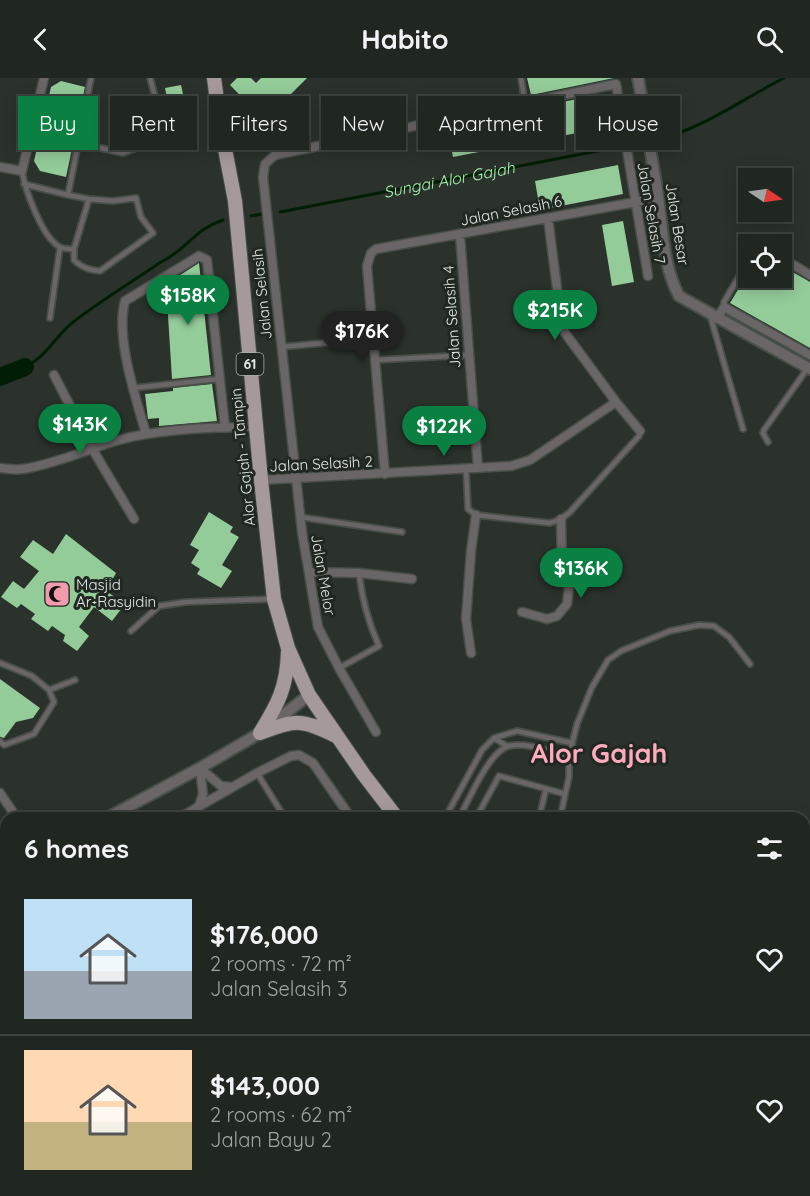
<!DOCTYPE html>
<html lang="en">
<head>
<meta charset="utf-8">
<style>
	:root { --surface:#202620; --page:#282e29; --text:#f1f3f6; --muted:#a2a5a5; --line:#3d433e; --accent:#0b8043 }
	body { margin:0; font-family:Quicksand,sans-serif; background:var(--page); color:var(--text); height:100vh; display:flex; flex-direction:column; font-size:22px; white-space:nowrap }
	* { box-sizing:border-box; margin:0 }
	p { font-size:20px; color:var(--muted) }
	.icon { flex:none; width:33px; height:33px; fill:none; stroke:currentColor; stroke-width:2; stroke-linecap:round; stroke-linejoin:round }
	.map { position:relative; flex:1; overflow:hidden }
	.drawer { position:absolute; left:0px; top:734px; width:810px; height:386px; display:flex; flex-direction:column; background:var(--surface); border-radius:18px 18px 0 0; box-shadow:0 3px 15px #0003,0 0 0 2px var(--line) }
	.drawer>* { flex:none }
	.guide { position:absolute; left:18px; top:18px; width:774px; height:54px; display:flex; gap:12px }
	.needle { width:39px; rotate:103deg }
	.fabs { position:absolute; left:738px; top:90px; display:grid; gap:12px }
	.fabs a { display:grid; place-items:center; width:54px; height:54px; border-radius:0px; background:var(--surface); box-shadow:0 3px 15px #0003,0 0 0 2px var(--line); font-size:30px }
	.price { position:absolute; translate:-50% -51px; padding:0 14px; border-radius:21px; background:var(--accent); color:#fff; font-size:20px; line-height:39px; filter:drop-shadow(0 2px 3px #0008) }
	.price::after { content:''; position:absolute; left:50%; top:36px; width:18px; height:14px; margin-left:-9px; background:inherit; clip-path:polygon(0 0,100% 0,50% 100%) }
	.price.selected { background:#222; color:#fff }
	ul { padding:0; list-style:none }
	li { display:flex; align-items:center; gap:18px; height:150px; padding:0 24px }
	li+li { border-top:2px solid var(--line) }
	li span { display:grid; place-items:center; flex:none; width:168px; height:120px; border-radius:0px; color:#555 }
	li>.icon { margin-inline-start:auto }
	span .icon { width:72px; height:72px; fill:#fffc; stroke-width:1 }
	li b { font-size:26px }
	h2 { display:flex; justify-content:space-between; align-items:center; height:72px; padding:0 24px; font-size:26px }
	.chip { padding:0 21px; border-radius:0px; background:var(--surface); box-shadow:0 3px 15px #0003,0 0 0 2px var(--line); font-size:21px; line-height:54px }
	.chip.selected { background:var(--accent); color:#fff }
	header { display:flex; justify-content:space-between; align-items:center; height:78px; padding:0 24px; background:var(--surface); font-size:27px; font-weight:700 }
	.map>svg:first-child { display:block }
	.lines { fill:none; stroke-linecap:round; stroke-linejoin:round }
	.stream { stroke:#021d06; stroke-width:3 }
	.river { stroke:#021d06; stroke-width:18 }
	.building { fill:#93cb99 }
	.service-casing { stroke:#484f49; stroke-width:8 }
	.minor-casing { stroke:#484f49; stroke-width:11 }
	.tertiary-casing { stroke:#484f49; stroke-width:14 }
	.primary-casing { stroke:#484f49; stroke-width:16 }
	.trunk-casing { stroke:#484f49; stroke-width:16 }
	.service { stroke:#6a6566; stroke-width:4.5 }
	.minor { stroke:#6a6566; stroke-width:8 }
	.tertiary { stroke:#6a6566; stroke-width:10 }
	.primary { stroke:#a5999b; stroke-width:14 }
	.trunk { stroke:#b0a4a6; stroke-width:14 }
	.labels { text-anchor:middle; stroke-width:6; stroke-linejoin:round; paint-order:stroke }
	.shield { fill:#202821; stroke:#a9afaa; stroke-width:1.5 }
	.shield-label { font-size:14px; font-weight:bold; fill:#e4e9e5 }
	.street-label { font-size:15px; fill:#e4e9e5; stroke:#202821 }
	.poi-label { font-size:15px; fill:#e4e9e5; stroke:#202821; text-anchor:start }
	.water-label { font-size:16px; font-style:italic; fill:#a8f7b2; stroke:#202821 }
	.town-label { font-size:27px; font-weight:bold; fill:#ffabbe; stroke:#202821 }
</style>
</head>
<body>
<header><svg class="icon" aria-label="back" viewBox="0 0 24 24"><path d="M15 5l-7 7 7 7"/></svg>Habito<svg class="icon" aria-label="search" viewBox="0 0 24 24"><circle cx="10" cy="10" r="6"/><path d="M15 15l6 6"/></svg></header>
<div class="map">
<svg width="810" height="1118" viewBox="0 0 810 1118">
	<rect width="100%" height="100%" fill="#2a322b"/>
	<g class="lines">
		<!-- stream -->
		<g class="stream">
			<path d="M660,61c45,-12 83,-40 124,-61"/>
			<path d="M634,66l9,-2"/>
			<path id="s1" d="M280,134l338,-65"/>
			<path d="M251,138l11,-2"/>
			<path d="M25,289c22,-11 29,-29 47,-44 28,-22 60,-41 89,-61 27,-13 32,-32 62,-42"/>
		</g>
		<!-- river -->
		<path class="river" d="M0,299l25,-10"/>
	</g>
	<!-- building -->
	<path class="building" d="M237,0h14l5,5 5,-5h46l-25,25 -3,-4 -18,18 -31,-32z
		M527,0h87l-83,17z
		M61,3l24,6 -19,90 -26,-6 -6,-10 17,-74z
		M181,7l9,41 -17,4 -8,-42z
		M597,17l6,33 -150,29 -6,-30 87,-17 -1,-2z
		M154,41l3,15 -36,8 -3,-15z
		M618,87l5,29 -83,16 -5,-29z
		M623,143l11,61 -22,4 -10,-61z
		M199,185l12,112 -39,4 -6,-95z
		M782,188l28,16v66l-80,-45 15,-25h37z
		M212,306l5,37 -58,5v-8l-11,1 -3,-25 28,-3v-3z
		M209,434l24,15 -3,5 9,5 -17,28 10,6 -11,17 -24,-14 3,-5 -9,-6 8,-13 -9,-5z
		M66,456l50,39 -10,18 19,13 -13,17 -18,-14 -15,20 10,9 -12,15 -14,-10 2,-6 -13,-9 -4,5 -17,-12 4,-5 -14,-10 -4,4 -16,-11 12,-16 11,8 15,-18 -19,-14 13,-17 20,14z
		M0,601l40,29 -7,10 -17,4 -12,16 -4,-1z"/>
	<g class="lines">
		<!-- service casing -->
		<g class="service-casing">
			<path id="service" d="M150,0l16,59 16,-4 2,5
				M521,0l4,25
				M120,39l39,-7
				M79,65l44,10 43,-16
				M22,93c3,18 20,67 38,76 3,2 10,2 14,2
				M24,106l44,11
				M136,120l5,19 12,16 -53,38c-10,-1 -18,-3 -26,-11v-11l15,-50 24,2z
				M89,121l-21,-4 23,-117
				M724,229v-5l24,-41
				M710,237l33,114
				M50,240l10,-71
				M282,269l92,-9
				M376,282l93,-5
				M133,310l86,-9
				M768,364l-5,-9 1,-3 43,-61
				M466,391l2,40 8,6 74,8 11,-4 9,-7 69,-76 1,-5
				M300,439l102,15
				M131,553l28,-25 27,-4 86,-3
				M0,585l32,13 17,14 26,-10
				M339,590l40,-22c-11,-24 -17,-47 -20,-73
				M494,660l13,8
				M0,663l4,4 30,-11 20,-32 -5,-12
				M257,695l28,45
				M445,740l37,-68 12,-12 23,-7 55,12
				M459,740c10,-18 30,-67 50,-72 18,-4 42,6 60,10
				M476,740l23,-42 66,18
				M539,740l7,-29
				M560,740l9,-41v-21l8,-32 15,-37 16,-27 13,-9 49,-20 29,-6 15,1 15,11 21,27"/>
		</g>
		<!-- minor casing -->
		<g class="minor-casing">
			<path id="minor" d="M0,89l22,4 22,-93
				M548,140l13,101 4,14 51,69 24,29
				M460,157l18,233
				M782,180l28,17
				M717,241l7,-12 86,48
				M54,297l39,75 41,69
				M146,356c-10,-36 -31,-97 -21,-133l74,-45 8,4 18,167
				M0,390c7,1 16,2 23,1 33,-5 65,-20 96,-29 39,-11 96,-13 137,-13
				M385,396l-18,-208 4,-13 5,-4 282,-51
				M261,402l250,-14 19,-6 86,-58
				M309,494l50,1 53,6
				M522,534l25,7 10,-3 10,-12 2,-16 -7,-22 -1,-47
				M471,575l-5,-34 5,-68 5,-36
				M376,654l-37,-64 -21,-41 -16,-95 -39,-355 2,-13 10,-9 341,-71 32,192
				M0,715l17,25
				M199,728l4,-12 -3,-26 21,18 11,1
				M179,740l78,-45 34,-17 8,-1 14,8 38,55
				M0,775l6,-8
				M804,1084l6,-3
				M688,1118l2,-5
				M759,1118l6,-5"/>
		</g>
		<!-- tertiary casing -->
		<g class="tertiary-casing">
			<path id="tertiary" d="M638,0c7,40 14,79 20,119 5,34 5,69 21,99l131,73
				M107,740l93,-50 60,-35 49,-38
				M0,853l6,-8"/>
		</g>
		<!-- primary casing -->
		<g class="primary-casing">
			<path id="primary" d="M214,0l6,45 15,78 26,279 13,119 14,49 21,47 55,80 33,43
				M260,655c18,-29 27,-46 28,-81
				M260,655c36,-13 41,-15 76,3
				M726,1113l5,5"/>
		</g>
		<!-- trunk casing -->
		<g class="trunk-casing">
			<path id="trunk" d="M804,827l6,-2
				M0,829l3,-2
				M804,848l6,-3
				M0,886l6,1
				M0,903l6,1
				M0,916l6,1"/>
		</g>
		<!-- service -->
		<use href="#service" class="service"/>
		<!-- minor -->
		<use href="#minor" class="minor"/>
		<!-- tertiary -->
		<use href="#tertiary" class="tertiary"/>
		<!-- primary -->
		<use href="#primary" class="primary"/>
		<!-- trunk -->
		<use href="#trunk" class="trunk"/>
	</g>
	<!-- icons -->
	<defs>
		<g id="mosque-square" transform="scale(1.35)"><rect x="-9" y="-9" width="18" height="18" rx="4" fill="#f29aae" stroke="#202821"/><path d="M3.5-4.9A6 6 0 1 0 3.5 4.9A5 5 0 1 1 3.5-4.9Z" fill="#111"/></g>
	</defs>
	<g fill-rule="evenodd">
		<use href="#mosque-square" x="57" y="516"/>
	</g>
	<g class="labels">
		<!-- shield labels -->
		<rect class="shield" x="236.5" y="275" width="27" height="22" rx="4.5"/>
		<g class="shield-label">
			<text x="250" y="291">61</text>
		</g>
		<!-- street labels -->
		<g class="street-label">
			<text transform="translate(511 133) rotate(-11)" y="5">Jalan Selasih 6</text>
			<text transform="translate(651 135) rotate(80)" y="5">Jalan Selasih 7</text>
			<text transform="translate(677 146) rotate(81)" y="5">Jalan Besar</text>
			<text transform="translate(262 216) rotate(-96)" y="5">Jalan Selasih</text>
			<text transform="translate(452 239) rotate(-94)" y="5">Jalan Selasih 4</text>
			<text transform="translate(243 379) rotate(-96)" y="5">Alor Gajah - Tampin</text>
			<text transform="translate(321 386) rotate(-3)" y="5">Jalan Selasih 2</text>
			<text transform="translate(323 497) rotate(80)" y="5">Jalan Melor</text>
		</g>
		<!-- poi labels -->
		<g class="poi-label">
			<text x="76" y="512">Masjid<tspan x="76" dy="17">Ar-Rasyidin</tspan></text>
		</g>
		<!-- water labels -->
		<g class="water-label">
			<text dy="6" stroke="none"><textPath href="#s1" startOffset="172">Sungai Alor Gajah</textPath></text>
		</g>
		<!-- town labels -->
		<g class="town-label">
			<text x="599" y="685">Alor Gajah</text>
		</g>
	</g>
</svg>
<div class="fabs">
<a><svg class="needle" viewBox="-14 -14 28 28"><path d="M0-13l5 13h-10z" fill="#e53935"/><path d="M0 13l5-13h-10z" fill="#a2a5a5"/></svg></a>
<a><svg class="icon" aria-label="locate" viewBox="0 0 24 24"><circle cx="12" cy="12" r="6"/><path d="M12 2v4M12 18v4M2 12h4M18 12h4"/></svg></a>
</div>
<b class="price" style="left:188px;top:248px">$158K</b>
<b class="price" style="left:555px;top:263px">$215K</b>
<b class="price selected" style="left:362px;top:284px">$176K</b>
<b class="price" style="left:80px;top:377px">$143K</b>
<b class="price" style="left:444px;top:379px">$122K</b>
<b class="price" style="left:581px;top:521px">$136K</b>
<div class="guide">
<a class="chip selected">Buy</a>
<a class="chip">Rent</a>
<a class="chip">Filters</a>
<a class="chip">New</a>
<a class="chip">Apartment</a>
<a class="chip">House</a>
</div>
<section class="drawer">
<h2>6 homes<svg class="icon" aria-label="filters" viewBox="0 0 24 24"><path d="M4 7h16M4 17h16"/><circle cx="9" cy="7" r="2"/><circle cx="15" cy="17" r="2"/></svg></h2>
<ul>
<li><span style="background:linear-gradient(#bfe0f5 60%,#9aa5b1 0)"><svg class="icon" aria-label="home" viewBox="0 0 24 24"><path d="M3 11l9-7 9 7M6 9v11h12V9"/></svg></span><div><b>$176,000</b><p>2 rooms · 72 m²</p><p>Jalan Selasih 3</p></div><svg class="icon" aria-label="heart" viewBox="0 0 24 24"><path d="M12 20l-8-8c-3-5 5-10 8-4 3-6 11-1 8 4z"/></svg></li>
<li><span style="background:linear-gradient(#ffd9b3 60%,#c2b280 0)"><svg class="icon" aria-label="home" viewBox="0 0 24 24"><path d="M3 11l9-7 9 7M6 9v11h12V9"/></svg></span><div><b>$143,000</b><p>2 rooms · 62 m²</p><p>Jalan Bayu 2</p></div><svg class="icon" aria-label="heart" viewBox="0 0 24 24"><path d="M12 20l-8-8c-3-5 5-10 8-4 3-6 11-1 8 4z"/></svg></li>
</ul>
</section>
</div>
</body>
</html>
